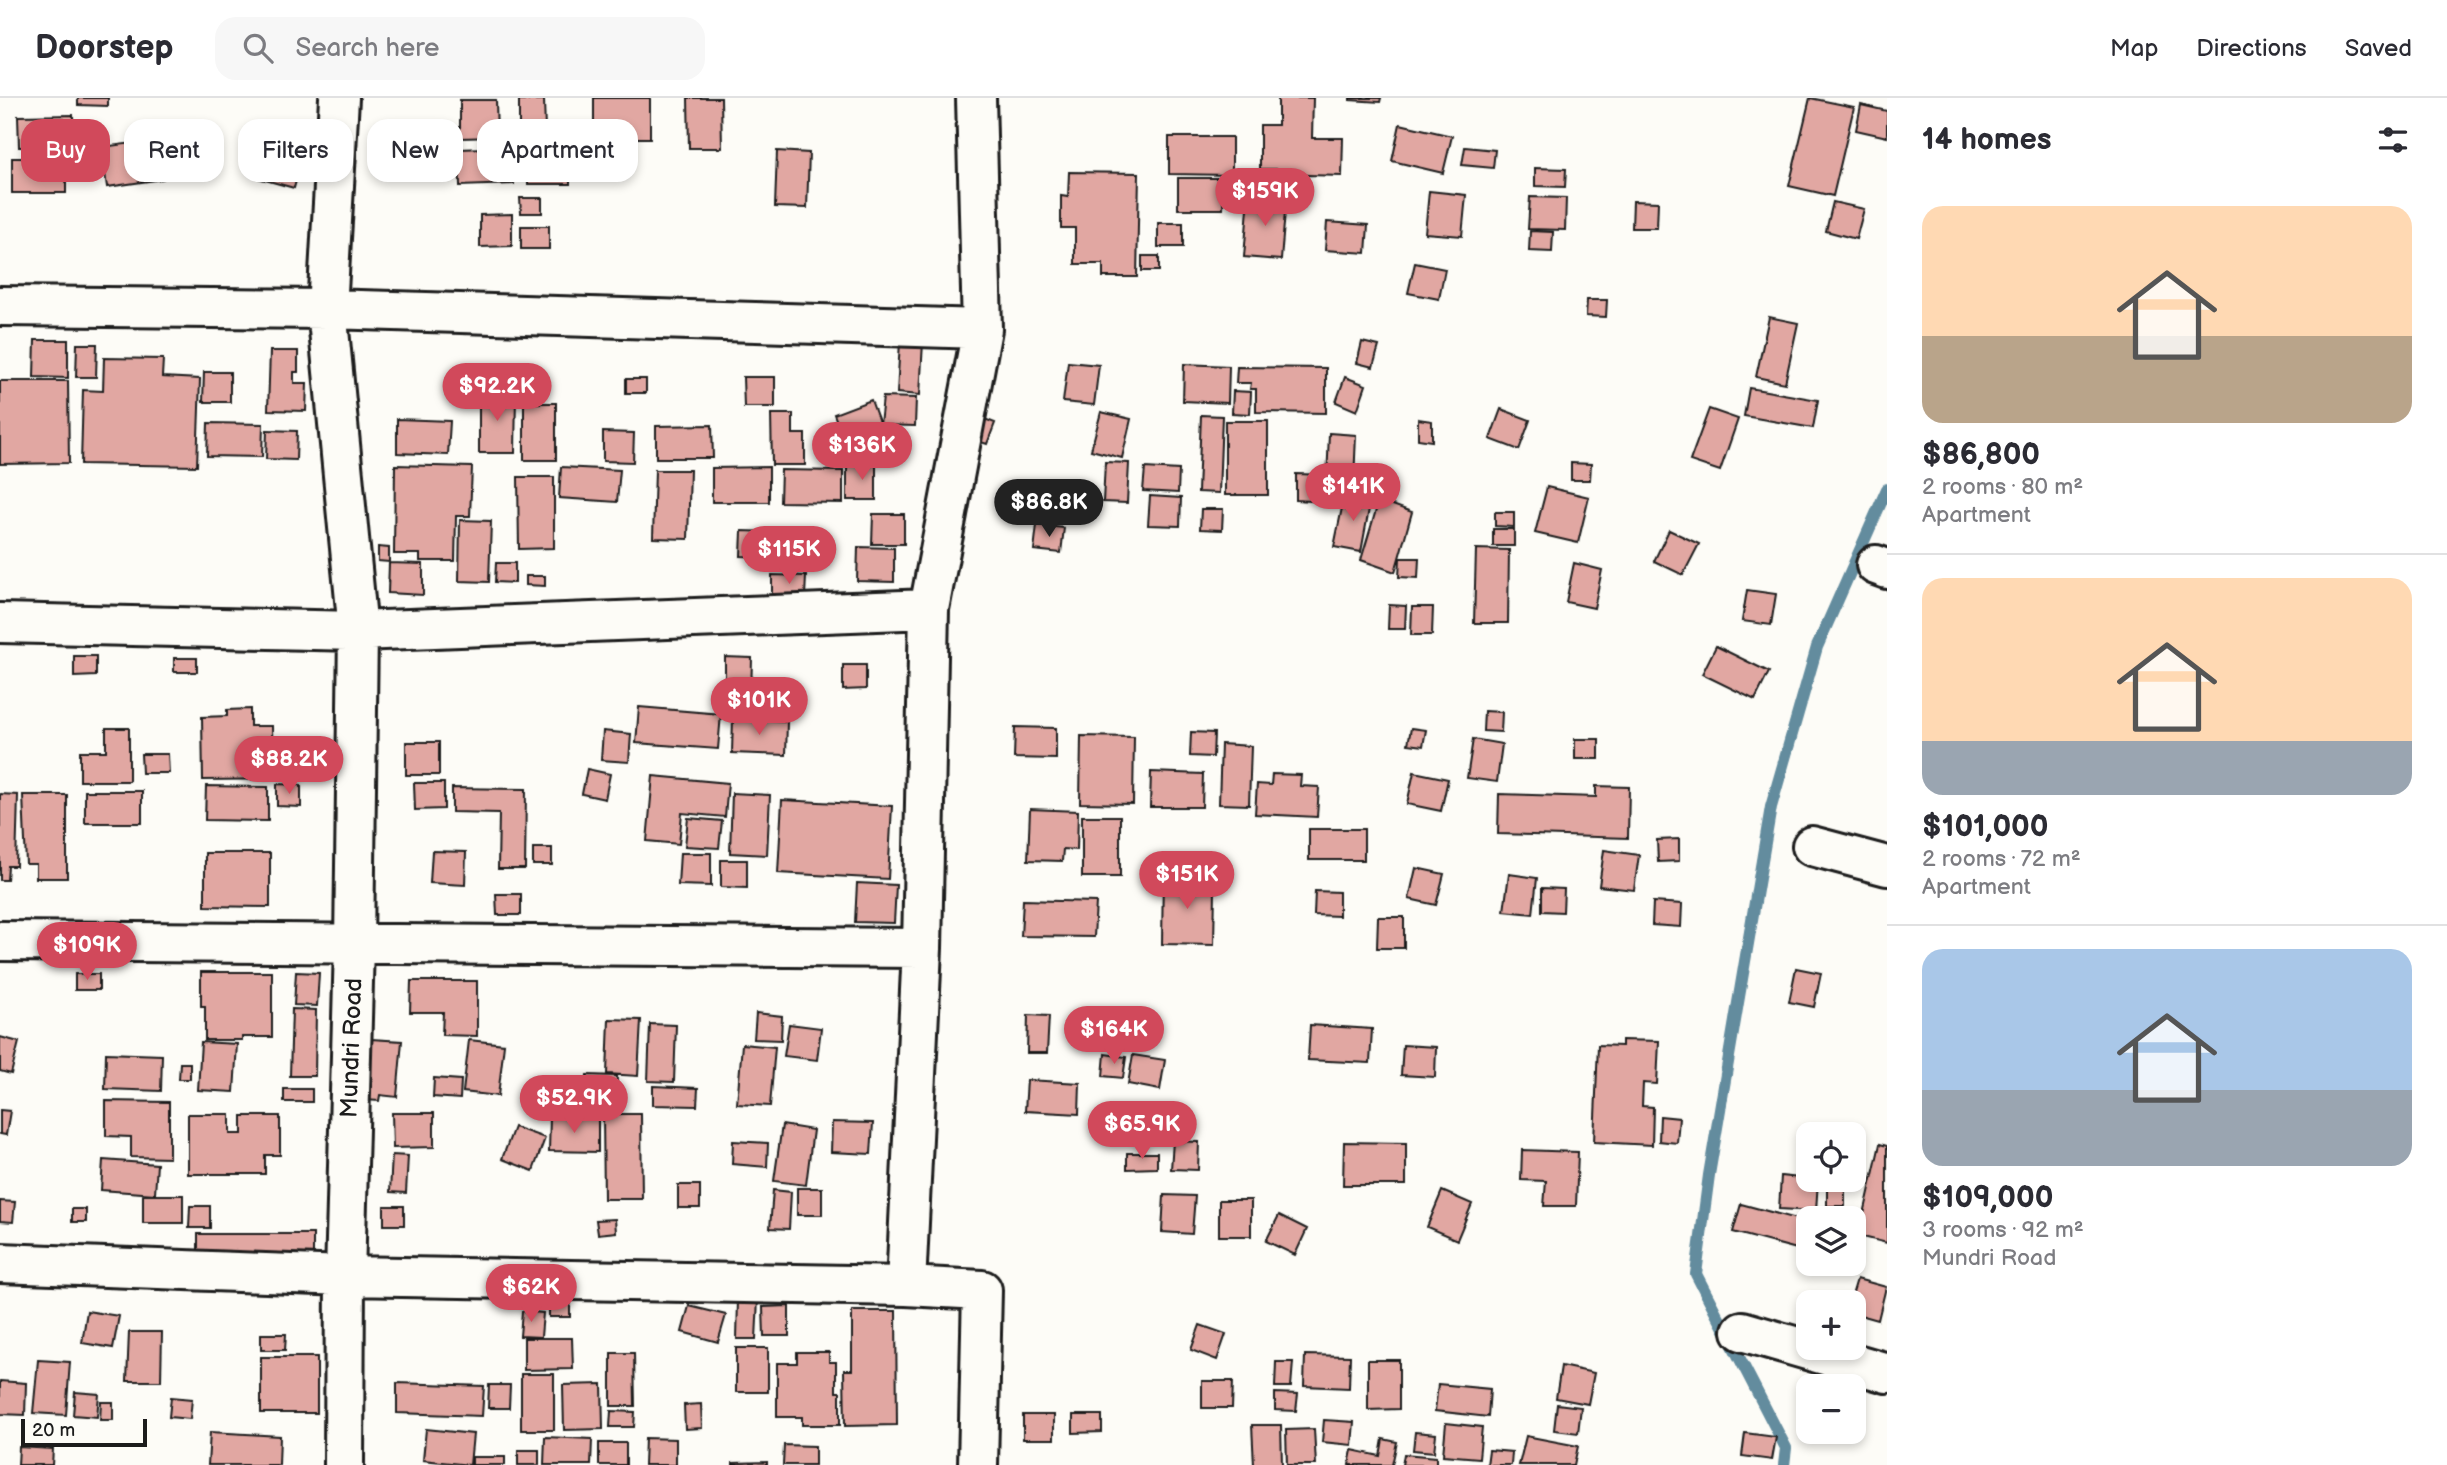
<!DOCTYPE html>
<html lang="en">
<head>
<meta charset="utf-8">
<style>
	:root { --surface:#fff; --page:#f7f7f7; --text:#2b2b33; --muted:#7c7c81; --line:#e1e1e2; --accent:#d1495b }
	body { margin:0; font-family:"Balsamiq Sans",sans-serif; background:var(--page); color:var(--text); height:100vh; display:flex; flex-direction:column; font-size:26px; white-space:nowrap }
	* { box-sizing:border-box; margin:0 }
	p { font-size:23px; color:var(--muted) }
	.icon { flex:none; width:38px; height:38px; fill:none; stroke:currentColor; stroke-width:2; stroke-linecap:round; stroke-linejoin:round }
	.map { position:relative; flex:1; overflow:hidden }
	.sheet { display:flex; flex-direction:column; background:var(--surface); width:560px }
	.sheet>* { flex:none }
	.banner { position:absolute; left:21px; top:21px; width:665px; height:63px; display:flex; gap:14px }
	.fabs { position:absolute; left:1796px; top:1024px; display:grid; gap:14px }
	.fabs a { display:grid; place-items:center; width:70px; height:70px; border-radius:14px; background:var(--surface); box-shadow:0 4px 10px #0003; font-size:35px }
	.scale { position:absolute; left:21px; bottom:18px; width:126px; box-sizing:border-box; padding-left:7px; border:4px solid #1c1c1c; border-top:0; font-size:19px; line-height:24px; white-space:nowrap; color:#1c1c1c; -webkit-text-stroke:5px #fdfcf7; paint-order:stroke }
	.price { position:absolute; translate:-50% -60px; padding:0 16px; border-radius:24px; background:var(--accent); color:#fff; font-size:23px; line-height:46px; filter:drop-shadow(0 2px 4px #0008) }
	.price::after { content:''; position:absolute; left:50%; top:42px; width:21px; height:16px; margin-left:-10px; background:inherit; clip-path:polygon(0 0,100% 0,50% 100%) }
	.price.selected { background:#222; color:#fff }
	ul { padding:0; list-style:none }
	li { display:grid; align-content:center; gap:14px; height:371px; padding:0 35px }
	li+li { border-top:2px solid var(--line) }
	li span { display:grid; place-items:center; height:217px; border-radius:21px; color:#555 }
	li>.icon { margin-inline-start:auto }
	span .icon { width:126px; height:126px; fill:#fffc; stroke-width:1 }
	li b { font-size:30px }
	h2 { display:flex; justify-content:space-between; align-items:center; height:84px; padding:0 35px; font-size:30px }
	.pill { padding:0 24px; border-radius:21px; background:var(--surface); box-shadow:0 4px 10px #0003; font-size:24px; line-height:63px }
	.pill.selected { background:var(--accent); color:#fff }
	header { display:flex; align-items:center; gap:42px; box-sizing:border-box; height:98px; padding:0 35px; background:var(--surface); border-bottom:2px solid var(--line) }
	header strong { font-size:33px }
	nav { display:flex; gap:38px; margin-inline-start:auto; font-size:24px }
	.search { width:490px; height:63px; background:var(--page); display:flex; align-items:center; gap:18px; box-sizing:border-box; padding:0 24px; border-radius:21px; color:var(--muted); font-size:26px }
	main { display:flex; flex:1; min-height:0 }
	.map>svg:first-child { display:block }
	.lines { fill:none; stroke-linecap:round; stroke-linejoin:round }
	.stream { stroke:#638c9e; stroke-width:12 }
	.building { fill:#e1a7a2; stroke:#1c1c1c; stroke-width:2 }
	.minor-casing { stroke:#1c1c1c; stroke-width:44 }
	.minor { stroke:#fdfcf7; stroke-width:38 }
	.labels { text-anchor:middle; stroke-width:5; stroke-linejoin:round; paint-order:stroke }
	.street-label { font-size:24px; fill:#1c1c1c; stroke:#fdfcf7 }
</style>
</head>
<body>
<header>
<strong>Doorstep</strong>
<div class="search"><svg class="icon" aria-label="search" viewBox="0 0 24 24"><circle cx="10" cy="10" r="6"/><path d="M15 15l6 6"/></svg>Search here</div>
<nav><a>Map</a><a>Directions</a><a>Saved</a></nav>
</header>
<main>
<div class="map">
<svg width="1887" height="1367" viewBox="0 0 1887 1367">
	<rect width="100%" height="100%" fill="#fdfcf7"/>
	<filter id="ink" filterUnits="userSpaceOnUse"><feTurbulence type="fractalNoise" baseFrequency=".0143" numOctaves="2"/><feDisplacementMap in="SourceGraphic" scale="14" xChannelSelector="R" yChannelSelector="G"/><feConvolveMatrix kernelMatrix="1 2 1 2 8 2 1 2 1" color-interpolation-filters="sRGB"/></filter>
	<g filter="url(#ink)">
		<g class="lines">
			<!-- stream -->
			<path class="stream" d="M1784,1367l2,-17 -90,-174 13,-99 62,-368 46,-160 70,-158"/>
		</g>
		<!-- building -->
		<path class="building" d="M78,0h30v8l-30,-1z
			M594,0h56v40h-56z
			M688,0h33l1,50h-33z
			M1278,0h35l-1,40h31l-1,38 -35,-1v8h-28v-14h-19v-44h18z
			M1350,0h31l-1,4 -30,-2z
			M1810,0l44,9 -21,89 -44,-10z
			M460,2h36l1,37 -37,1z
			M519,2h25l1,30 -26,1z
			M1861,7l26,6v26l-31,-7z
			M73,17l1,32h-55l-1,-31z
			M1400,26l52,12 -9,37 -51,-12z
			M1169,39h63v38l-63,-1z
			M158,42l5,39 -56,8 -6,-40z
			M266,48l37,10 -9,32 -36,-10z
			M513,49l1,37 -54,2 -1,-37z
			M1465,49l30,3 -2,18 -31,-3z
			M527,53h43v33h-42z
			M777,53l32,2 -2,55 -32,-1z
			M12,60h54v35h-54z
			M1535,70l31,1 -1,18 -30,-1z
			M1069,74l70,1 -2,104h-34v-13h-28v-36h-14v-32l7,1z
			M1178,80h46l-1,31h-45z
			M1429,93l37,4 -4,41 -37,-3z
			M1249,98l37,3 -5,61 -37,-3z
			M1530,99l36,1 -1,32 -37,-1z
			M520,100h22v15h-21z
			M1633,103l25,1 -1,26h-25z
			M1833,104l31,7 -8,30 -30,-8z
			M512,116v32l-32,1v-32z
			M1327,124l41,3 -2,28 -41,-3z
			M1158,125h25v24h-25z
			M521,128h28v23h-28z
			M1530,133l23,1 -1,20 -23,-1z
			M1142,158h17v15h-17z
			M1415,165l30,6 -6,30 -31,-6z
			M1587,202h20l-1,17 -20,-1z
			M1769,219l29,6 -13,60 -29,-6z
			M35,242h33v38l-34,-1z
			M900,243l23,1 -3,53 -23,-2z
			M1362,244l17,4 -6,21 -16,-4z
			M77,246h20l-1,33h-20z
			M270,253h28v21h-4v11h13l-1,28 -38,-1z
			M104,260l59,1 -1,18 38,2 -3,87 -116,-2 2,-74 20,1z
			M1068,264l31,3 -5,40 -31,-3z
			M1184,266l45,2 -1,37 -45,-2z
			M1237,269l89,1v45l-70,-1v-23h-6l1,-6h-15z
			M204,274h26v30h-27z
			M743,279h32v30h-31z
			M1345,279l21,8 -9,26 -21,-9z
			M626,281h20v14h-20z
			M0,283h68l1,82 -69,1z
			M1749,290l69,12 -5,28 -69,-12z
			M1233,293l18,1 -1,22 -18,-1z
			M479,295h37l-1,60h-36z
			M883,299l33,1 -1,28 -35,-1z
			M871,302l12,33 -37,13 -12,-32z
			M524,305h32v57h-32z
			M1501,311l29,11 -11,30 -29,-11z
			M1709,311l29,10 -18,52 -30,-10z
			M1101,314l30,7 -9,39 -31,-8z
			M771,316h22v20h12v31h-33z
			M1201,317l21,1 -3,77 -21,-1z
			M977,318l18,7 -8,21 -18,-6z
			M397,321l53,2 -2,34 -51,-2z
			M1418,321l14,2v20l-14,-2z
			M1225,323h43v74h-43z
			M208,325l55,1 -1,33 -55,-1z
			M712,327l1,33h-57v-32z
			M267,332l30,1 -1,29 -30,-1z
			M603,334l31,1 -1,29 -30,-1z
			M1329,335l27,2 -2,46 -27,-1z
			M1105,364l24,1 -2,40 -24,-1z
			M1571,365l20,1 -1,16h-19z
			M395,367l77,2 -2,49h-14l-1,45h-35v-7h-26z
			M847,367h29v35h-29z
			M561,369l59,3 -3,32 -58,-4z
			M769,369v35h-57v-34z
			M1145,370l34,2 -1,23 -35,-2z
			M655,372h35l-2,69 -35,-1z
			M781,372l62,1v32l-63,-1z
			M1296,376l31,1 -1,27 -30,-2z
			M518,379h36v71l-35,1z
			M1547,389l42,10 -11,46 -43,-10z
			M1345,395l26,5 -10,54 -27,-5z
			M1150,398l31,2 -1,28 -32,-1z
			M1379,402l33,12 -17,60 -34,-12z
			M1201,411h22l-1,21 -22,-1z
			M1495,414h19v15l-19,-1z
			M873,416h31v30h-32z
			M460,422l31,1 -2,61 -30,-1z
			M1037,427l27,3 -3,25 -27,-3z
			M1493,431h21v17h-21z
			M1669,432l30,14 -16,31 -29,-14z
			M742,433l30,1v25l-31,-1z
			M378,449l11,1v14l-11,-1z
			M858,449l36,1v34l-37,-1z
			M1476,451l33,1 -1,73h-34z
			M1400,460h19l-1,20 -19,-1z
			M389,465l34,1v31l-35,-2z
			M496,465h19v20l-20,-1z
			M1574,465l28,7 -8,38 -28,-6z
			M772,477l34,1 -1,21 -33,-1z
			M526,478h19v10l-19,-1z
			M1747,492l29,4 -5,31 -29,-4z
			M1389,507l17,1 -1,23h-17z
			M1412,509h21l-1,28h-21z
			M1716,548l53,26 -14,28 -53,-26z
			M74,558h22v20l-22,1z
			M725,559l27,1 -1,39h-26z
			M174,560h23v14h-23z
			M843,567h23v24l-23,1z
			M639,609l82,7 -3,35 -82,-6z
			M250,611v17h22l1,53 -70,1 -1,-63 25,-1v-6z
			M1484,613l18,1 -1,20 -18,-1z
			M733,620l54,3 -1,34 -54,-2z
			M1015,629l41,1v31l-42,-1z
			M106,630h23v53h-49v-30h26z
			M1411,630l15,2 -3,16 -15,-2z
			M603,633l28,3 -2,28 -28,-2z
			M1191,634l23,1 -1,24 -23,-1z
			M1081,638l53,1 -1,67 -53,-1z
			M1473,641l29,5 -5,38 -30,-4z
			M1575,641h24v20h-24z
			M406,644h33v33h-33z
			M1221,646l30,2 -2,59 -30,-1z
			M141,656h27l1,19h-27z
			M587,671l23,5 -5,25 -23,-5z
			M1151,674l52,2 -1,33h-52z
			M1414,674l34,7 -7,32 -34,-7z
			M1272,676l29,1 -1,11 19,1 -2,30 -62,-3 2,-30 14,1z
			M653,678l75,7 -3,34 -43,-4 -3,31 -32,-3z
			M414,685h30v26l-29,1z
			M277,686l24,1v22l-24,-1z
			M206,688l62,1v34l-63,-1z
			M1596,688l33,1 -1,51 -130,-4 1,-40 97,3z
			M452,690l74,1 -1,80h-27l1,-56 -47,-1z
			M85,693h57v32h-57z
			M732,695l38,2 -3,60 -37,-2z
			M0,696l18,1 -2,71h-8l-1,14h-7z
			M23,697h44v83h-31v-14h-10z
			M782,702l110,6 -4,73 -110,-6z
			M1030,711l48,2 -1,39 -14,-1 -1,12 -34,-1z
			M1082,718h38v61h-38z
			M688,720l34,3 -3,27 -34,-2z
			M1309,731h55v31h-55z
			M1679,741v22l-21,1 -1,-22z
			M533,750h19v17h-19z
			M1604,752l35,5 -5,35 -35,-4z
			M432,753l34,1 -1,33 -35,-2z
			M205,755h65v54l-65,-1z
			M680,755h31v33l-33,-1z
			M721,762h26v28l-26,-1z
			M1416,770l28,6 -8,31 -27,-6z
			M1163,774h35v17h17l-1,56 -52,-1z
			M1509,776l28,4 -4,36 -29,-3z
			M857,785l39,2 -2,38 -39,-1z
			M1542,790l22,1 -1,23 -21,-1z
			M1315,793l24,1v24l-25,-1z
			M496,796h25v21h-24z
			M1023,802l73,2 -2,35 -73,-1z
			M1653,804l29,2 -1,23 -29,-2z
			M1378,819h26v31h-27z
			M1796,870l25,5 -7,34 -25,-5z
			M201,874h71v65h-30v3h-37v-34h-4z
			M296,874l23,1 -2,33 -23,-1z
			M75,876h24v16h-24z
			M411,883h66v55l-35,-1 1,-23h-33z
			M292,911l24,1 -1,66h-25z
			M756,915l26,3 -1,24 -27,-1z
			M1028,917l21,1 -2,37h-20z
			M609,921l32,1 -3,56 -31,-2z
			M650,926l26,1 -2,57 -26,-1z
			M789,926l32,4 -4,32 -33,-4z
			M1310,927l62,4 -2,34 -62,-3z
			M0,939l19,5 -8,32 -11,-3z
			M371,941l31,2 -5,56 -17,-2 -1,6 -14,-1z
			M469,942l35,4 -6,52 -35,-4z
			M1622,942l37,1 -2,43 -14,-1 -1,23 11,1 -1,38 -58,-3 4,-97 24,1z
			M201,944l36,2 -3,48 -36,-2z
			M742,946l33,3 -5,59 -33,-2z
			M1403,947l33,2 -1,30 -34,-2z
			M106,955l56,2 -1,36 -56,-2z
			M1105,956l21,3 -3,21 -20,-2z
			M1133,957l32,5 -5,30 -32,-6z
			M180,965h10v16h-11z
			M587,977l30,1 -1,26 -31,-1z
			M434,980l27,2 -1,19 -27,-2z
			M1027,982l53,3 -1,31 -54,-3z
			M653,988l45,2 -1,18 -44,-1z
			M284,991h28v13h-28z
			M106,1003l63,1v56l-38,-1v-20l-25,-1z
			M0,1012l10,1 -4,24 -6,-1z
			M392,1015h42v34l-41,1z
			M188,1016h42v20h12v-18h38v39h-15v19h-77z
			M603,1016h38l1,85h-38z
			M1660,1018l19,2 -2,25 -18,-2z
			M550,1019l48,1v34l-49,-1z
			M832,1024l41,1 -2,31 -40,-2z
			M782,1027l31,5 -7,55 -32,-4z
			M514,1029l31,11 -12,33 -31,-12z
			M733,1043l35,2 -1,24 -35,-3z
			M1173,1043l26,1 -1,28 -27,-1z
			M1344,1044l62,1v42h-63z
			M1880,1046l7,2v97l-28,-7z
			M1522,1052l56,2 -2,54h-32l2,-25 -25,-1z
			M1127,1055h30v15l-30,1z
			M392,1057l16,1 -2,37 -16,-1z
			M103,1062l54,4 -2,30 -54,-4z
			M1781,1078l37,4 -2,31 -37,-2z
			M1827,1082h18v26h-18z
			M678,1087h22v23h-22z
			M797,1090h25v27h-25z
			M773,1092l18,2 -2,37 -19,-1z
			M1442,1093l30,13 -15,36 -30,-13z
			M143,1097h40v28h-40z
			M1164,1097l31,1 -3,38 -30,-2z
			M1219,1102h32v36h-32z
			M0,1103l15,1 -2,20 -13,-1z
			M1741,1106l67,18v30l-75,-20z
			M190,1108h20v22h-21z
			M384,1108h20v19h-20z
			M72,1111h14v13h-14z
			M1279,1117l28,14 -12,26 -29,-14z
			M615,1121l1,13 -18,2 -2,-14z
			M198,1136h115v30h-115z
			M1857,1181l29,8 -8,33 -25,-7v-11h-3z
			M549,1201h21v18h-21z
			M738,1201h20l-2,40h-19z
			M689,1208l37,9 -8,27 -36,-10z
			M789,1208v30h-25l-1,-29z
			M87,1213l32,5 -6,32 -31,-5z
			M522,1213l21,2 -2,24 -21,-1z
			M852,1213h44l1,114 -52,1 -1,-56h8z
			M1200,1227l26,9 -9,26 -26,-10z
			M129,1234h33l-1,49h-34z
			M261,1236h25l-1,16h-24z
			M524,1240h48l1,31 -49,1z
			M736,1250h32v44h-32z
			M797,1254h32v10h7v30h4v33h-38v-8h-25v-54h20z
			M611,1255h23l1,53h-24z
			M1305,1257l45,1 -1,32 -45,-2z
			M261,1259h56v56h-56z
			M38,1262l32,2 -4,53 -33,-2z
			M1368,1262h31v49l-31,1z
			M1276,1264h17l-2,25h-16z
			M1561,1268l33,7 -6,31 -32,-6z
			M521,1276h33v56h-33z
			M0,1283l26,2 -1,32 -25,-1z
			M1202,1283h31l-1,27h-30z
			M397,1285l87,3 -2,30 -85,-3z
			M602,1286l1,45 -39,1 -1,-45z
			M1438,1286l52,5 -2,28 -53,-6z
			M489,1287h21l-1,23h-21z
			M75,1294l24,2 -2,23 -24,-2z
			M1275,1295l23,1 -2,17 -21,-1z
			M171,1299l21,2 -2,20 -21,-2z
			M101,1304h12v18h-13z
			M701,1306l1,24 -17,1 -1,-24z
			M1557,1306l24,3 -3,26 -24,-3z
			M611,1313l24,1 -1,15h-24z
			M1023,1317h31v24h-31z
			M1073,1317h29v17l-29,1z
			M1324,1322l30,2 -2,23 -30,-3z
			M1446,1325l36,4 -3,31 -36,-3z
			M1252,1327h29l1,40h-28z
			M426,1331l47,5 -3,31 -47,-5z
			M1314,1331l2,36h-29l-1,-35z
			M210,1334l70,4 -1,29h-71z
			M1415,1334l21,2 -2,18 -21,-2z
			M1745,1335l31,4 -4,23 -30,-4z
			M1526,1338l52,10 -4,19h-55z
			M545,1339l47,2 -1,26h-47z
			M645,1340l31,1v26h-32z
			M1383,1341l14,3 -5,23h-43l3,-15 28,6z
			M599,1345h27v22h-27z
			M784,1347l31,1v19h-32z
			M19,1349l34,2 -1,16h-34z
			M518,1352h21v15h-21z
			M1489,1352l23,2 -1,13h-24z
			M1404,1356l32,3v8h-34z
			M472,1359h33v8h-33z
			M767,1364v3h-34v-2z"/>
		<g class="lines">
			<!-- minor casing -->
			<g class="minor-casing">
				<path id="minor" d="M339,0l-12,211 31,322 -4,314 -9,331 -1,189
					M0,208l327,3 655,20
					M1876,467l11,4
					M0,525l358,8 571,-22
					M1812,748l75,20
					M0,843l922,7
					M0,1165l345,13 561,10 76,4 -4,175
					M906,1188l16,-338 7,-339 53,-280 -6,-231
					M1742,1233l145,42"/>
			</g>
			<!-- minor -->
			<use href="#minor" class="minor"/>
		</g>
	</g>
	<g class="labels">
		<!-- street labels -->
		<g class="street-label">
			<text transform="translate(351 950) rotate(-88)" y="8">Mundri Road</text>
		</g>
	</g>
</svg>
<div class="fabs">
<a><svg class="icon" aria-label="locate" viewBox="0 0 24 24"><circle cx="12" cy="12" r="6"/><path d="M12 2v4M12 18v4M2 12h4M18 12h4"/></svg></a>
<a><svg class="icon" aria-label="layers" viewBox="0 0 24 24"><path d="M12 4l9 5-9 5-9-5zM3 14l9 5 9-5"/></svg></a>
<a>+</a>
<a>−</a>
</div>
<div class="scale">20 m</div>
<b class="price" style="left:1265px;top:130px">$159K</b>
<b class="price" style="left:497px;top:325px">$92.2K</b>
<b class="price" style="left:862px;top:384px">$136K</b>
<b class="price" style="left:1353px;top:425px">$141K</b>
<b class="price selected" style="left:1049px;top:441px">$86.8K</b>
<b class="price" style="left:789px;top:488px">$115K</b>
<b class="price" style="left:759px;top:639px">$101K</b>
<b class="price" style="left:289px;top:698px">$88.2K</b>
<b class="price" style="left:1187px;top:813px">$151K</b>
<b class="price" style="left:87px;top:884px">$109K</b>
<b class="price" style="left:1114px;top:968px">$164K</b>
<b class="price" style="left:574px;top:1037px">$52.9K</b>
<b class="price" style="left:1142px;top:1063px">$65.9K</b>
<b class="price" style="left:531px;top:1226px">$62K</b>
<div class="banner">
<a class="pill selected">Buy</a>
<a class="pill">Rent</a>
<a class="pill">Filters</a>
<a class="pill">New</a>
<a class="pill">Apartment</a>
</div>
</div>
<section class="sheet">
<h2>14 homes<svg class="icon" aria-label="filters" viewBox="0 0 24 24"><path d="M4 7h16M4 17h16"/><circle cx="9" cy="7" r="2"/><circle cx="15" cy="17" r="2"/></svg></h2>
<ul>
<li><span style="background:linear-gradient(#ffd9b3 60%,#b9a48a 0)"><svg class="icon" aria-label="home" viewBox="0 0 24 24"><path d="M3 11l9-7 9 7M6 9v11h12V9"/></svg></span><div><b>$86,800</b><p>2 rooms · 80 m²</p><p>Apartment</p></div></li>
<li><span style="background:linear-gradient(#ffd9b3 75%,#9aa5b1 0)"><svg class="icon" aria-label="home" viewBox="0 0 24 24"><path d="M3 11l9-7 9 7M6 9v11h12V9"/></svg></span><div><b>$101,000</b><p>2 rooms · 72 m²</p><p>Apartment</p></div></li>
<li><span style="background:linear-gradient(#a9c7e8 65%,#9aa5b1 0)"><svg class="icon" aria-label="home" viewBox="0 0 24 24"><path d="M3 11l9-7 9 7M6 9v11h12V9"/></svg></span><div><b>$109,000</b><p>3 rooms · 92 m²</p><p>Mundri Road</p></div></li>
</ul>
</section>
</main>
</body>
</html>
